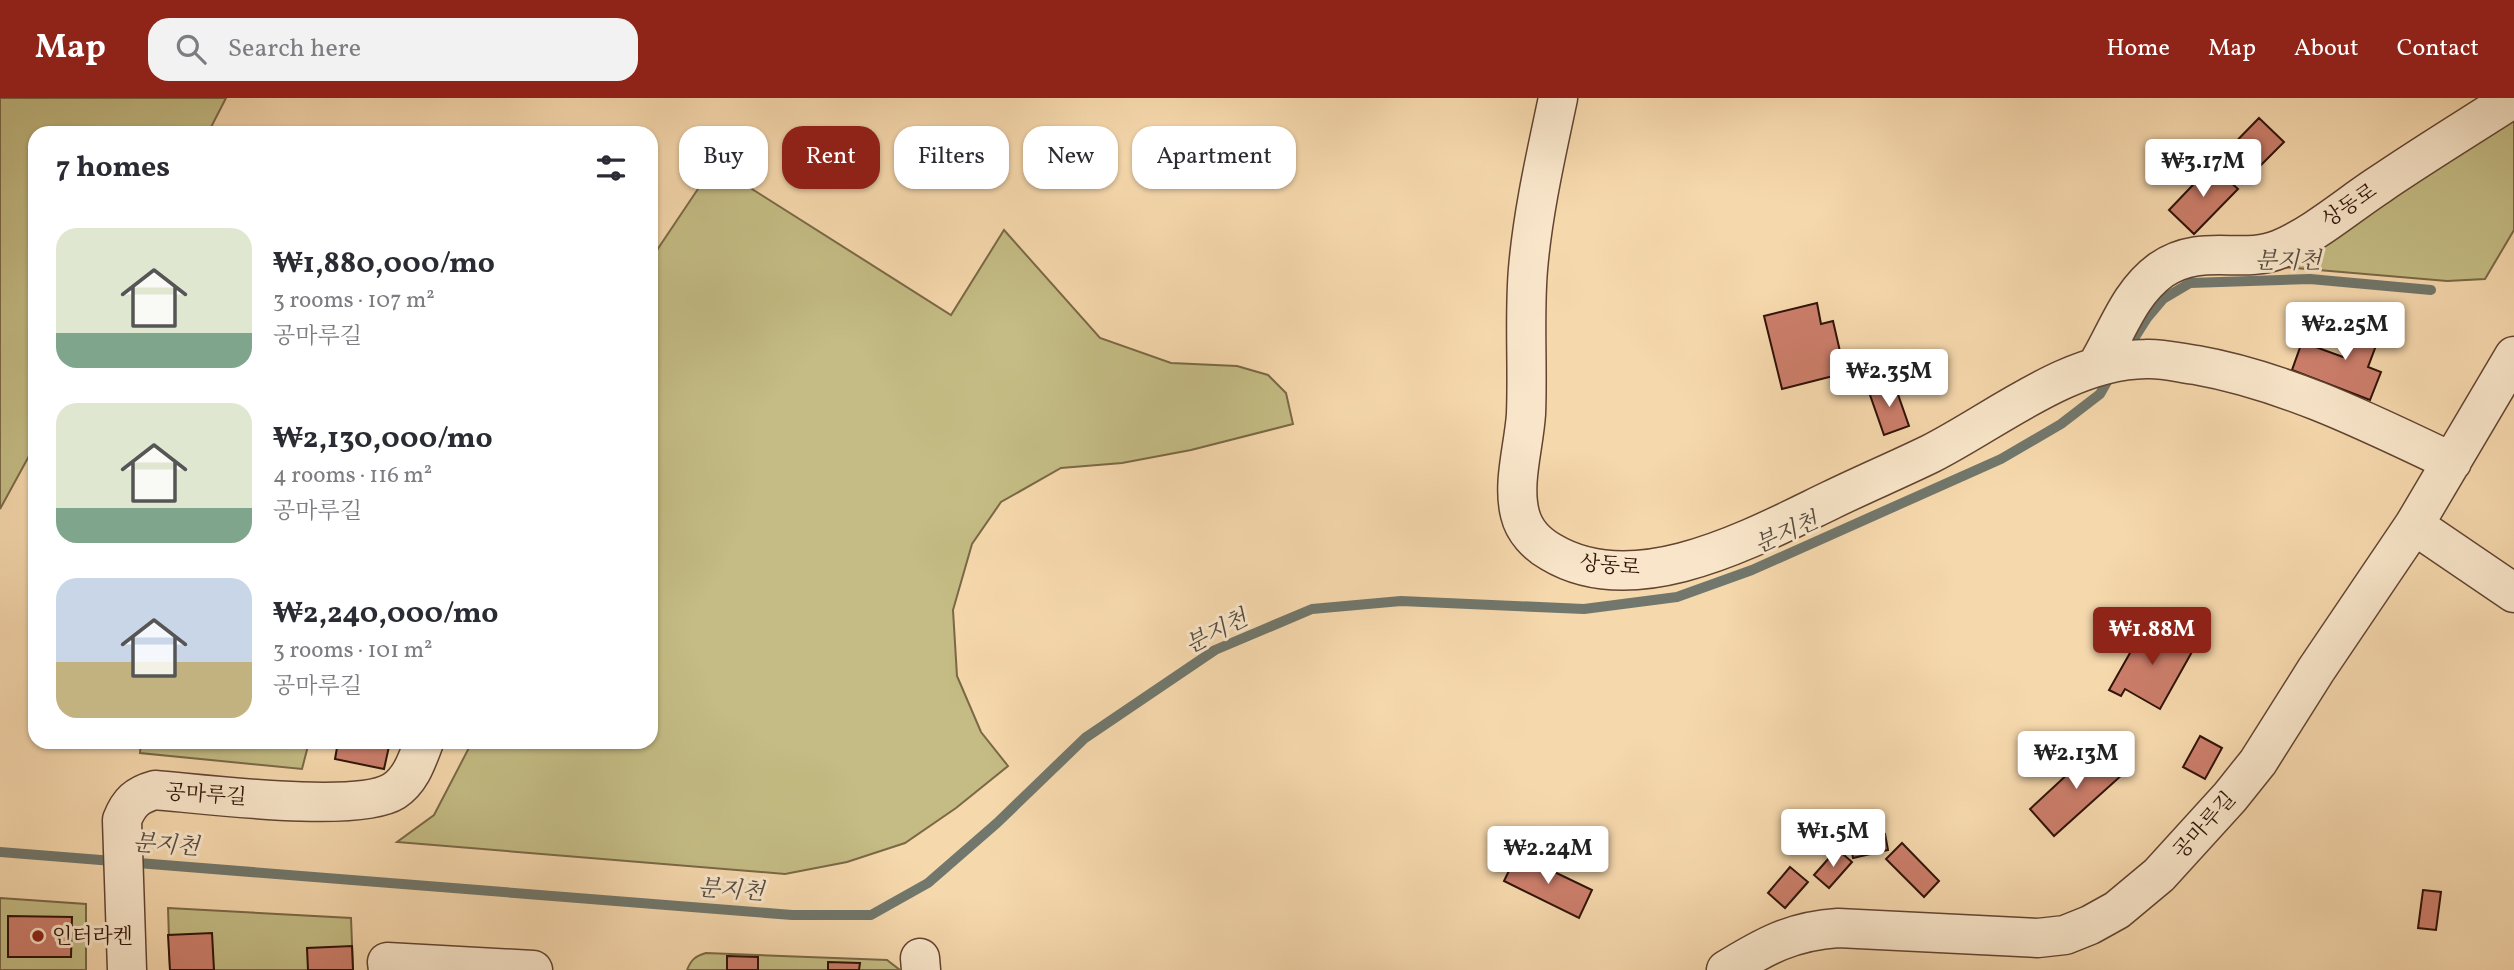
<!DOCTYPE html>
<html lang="en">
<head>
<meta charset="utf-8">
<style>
	:root { --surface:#fff; --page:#f2f2f3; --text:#2b2b33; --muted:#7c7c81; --accent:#8f2418 }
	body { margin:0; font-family:Vollkorn,"Noto Serif KR",serif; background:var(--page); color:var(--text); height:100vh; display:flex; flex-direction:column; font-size:26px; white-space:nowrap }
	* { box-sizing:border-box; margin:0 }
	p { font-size:23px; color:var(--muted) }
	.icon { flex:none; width:38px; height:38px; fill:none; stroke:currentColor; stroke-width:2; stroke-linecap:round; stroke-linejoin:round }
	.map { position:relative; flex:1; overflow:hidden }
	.details { position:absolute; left:28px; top:28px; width:630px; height:623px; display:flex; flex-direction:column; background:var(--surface); border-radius:21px; box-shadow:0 2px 5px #0004 }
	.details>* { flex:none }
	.banner { position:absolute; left:679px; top:28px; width:665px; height:63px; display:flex; gap:14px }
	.price { position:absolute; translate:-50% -60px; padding:0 16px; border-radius:7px; background:#fff; color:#222; font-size:23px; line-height:46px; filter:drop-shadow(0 2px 4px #0008) }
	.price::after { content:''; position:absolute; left:50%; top:42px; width:21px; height:16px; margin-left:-10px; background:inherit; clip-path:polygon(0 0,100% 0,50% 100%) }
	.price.current { background:var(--accent); color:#fff }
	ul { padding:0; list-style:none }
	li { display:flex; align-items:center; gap:21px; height:175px; padding:0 28px }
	li span { display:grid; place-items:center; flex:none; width:196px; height:140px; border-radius:21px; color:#555 }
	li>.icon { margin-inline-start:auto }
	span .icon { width:84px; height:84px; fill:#fffc; stroke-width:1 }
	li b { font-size:30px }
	h2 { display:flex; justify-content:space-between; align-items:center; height:84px; padding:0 28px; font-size:30px }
	.pill { padding:0 24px; border-radius:21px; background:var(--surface); box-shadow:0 2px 5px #0004; font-size:24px; line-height:63px }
	.pill.current { background:var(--accent); color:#fff }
	header { display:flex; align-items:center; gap:42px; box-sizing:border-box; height:98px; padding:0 35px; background:var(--accent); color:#fff }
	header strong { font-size:33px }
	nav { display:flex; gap:38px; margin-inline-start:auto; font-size:24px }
	.search { width:490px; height:63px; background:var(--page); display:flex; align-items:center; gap:18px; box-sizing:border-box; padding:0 24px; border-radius:21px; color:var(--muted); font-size:26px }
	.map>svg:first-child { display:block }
	.green { fill:#c4bc84; stroke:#7a6846; stroke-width:2 }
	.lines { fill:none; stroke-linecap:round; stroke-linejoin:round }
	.stream { stroke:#71776c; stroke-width:10 }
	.building { fill:#cc7e6b; stroke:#301308; stroke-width:2 }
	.minor-casing { stroke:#624431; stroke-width:41 }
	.minor { stroke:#f9e6ca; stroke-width:38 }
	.poi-dot { fill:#8f2418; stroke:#f9e6ca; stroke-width:2.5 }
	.labels { text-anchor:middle; stroke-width:6; stroke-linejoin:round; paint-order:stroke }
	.street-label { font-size:21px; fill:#301308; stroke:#f9e6ca }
	.poi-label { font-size:21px; fill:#301308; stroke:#f9e6ca; text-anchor:start }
	.water-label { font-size:23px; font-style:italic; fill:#564d42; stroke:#f9e6ca }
</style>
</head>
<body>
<header>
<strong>Map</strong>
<div class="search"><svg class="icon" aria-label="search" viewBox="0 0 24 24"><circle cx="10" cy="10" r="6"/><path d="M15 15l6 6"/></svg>Search here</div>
<nav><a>Home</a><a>Map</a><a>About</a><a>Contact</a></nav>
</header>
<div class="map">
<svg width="2514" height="872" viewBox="0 0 2514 872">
	<rect width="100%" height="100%" fill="#f6d8ad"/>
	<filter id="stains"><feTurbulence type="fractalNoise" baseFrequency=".00286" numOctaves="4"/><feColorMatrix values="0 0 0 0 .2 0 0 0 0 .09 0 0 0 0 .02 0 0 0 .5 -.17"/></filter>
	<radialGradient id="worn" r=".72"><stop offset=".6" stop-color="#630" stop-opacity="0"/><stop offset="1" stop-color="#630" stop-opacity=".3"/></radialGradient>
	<!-- green -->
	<path class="green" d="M0,0h226l-18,35h-173v312l-35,64z
		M2514,10v122l-29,49 -38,2 -177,-15z
		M714,67l237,150 53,-85 96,108 71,25 66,3 31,9 18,18 7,31 -102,26 -69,13 -61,5 -60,34 -29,42 -19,66 4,66 24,56 27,34 -52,42 -51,35 -58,19 -62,12 -388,-32 37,-27 38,-73h179v-483z
		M141,644h168l-7,27 -162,-16z
		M0,800l86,6v66h-86z
		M168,810l183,10 2,52h-183z
		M706,855l181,7 13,10h-213c4,-10 8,-14 19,-17z"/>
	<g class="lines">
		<!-- stream -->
		<path class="stream" d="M2126,253l21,-33 16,-19 27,-16 120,-4 121,11
			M0,754l792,63h79l57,-32 69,-60 88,-85 130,-88 97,-41 89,-8 183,8 93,-12 75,-27 249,-111 60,-35 39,-30 12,-21"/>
	</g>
	<!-- building -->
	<path class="building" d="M2259,20l25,24 -42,42 -24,-24z
		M2212,67l26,24 -44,45 -25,-24z
		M1817,205l4,21 12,-3 12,52 -63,16 -18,-73z
		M2358,219l25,10 -15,40 13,5 -11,28 -78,-30 10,-28 41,15z
		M1894,285l15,43 -25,9 -15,-43z
		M2147,525l46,27 -33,59 -35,-20 -4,7 -12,-6z
		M2200,638l22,12 -17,31 -22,-12z
		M338,644h52l-6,27 -49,-10z
		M2098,648l25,28 -69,62 -24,-27z
		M1885,736l3,16 -35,8 -3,-16z
		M1902,745l37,38 -15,16 -38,-38z
		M1837,751l15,13 -23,26 -15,-13z
		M1517,756l75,36 -13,28 -75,-37z
		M1790,769l18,15 -23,26 -17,-15z
		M2423,792l18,2 -5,38 -18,-2z
		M8,818l64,1 -1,40h-63z
		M212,835l2,37h-44l-2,-35z
		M352,848l1,24h-45l-1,-22z
		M727,858l31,1v13h-31z
		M828,864l32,1 -1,7h-31z"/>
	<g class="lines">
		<!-- minor casing -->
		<g class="minor-casing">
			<path id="minor" d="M1558,0c-12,57 -25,113 -30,171 -4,48 0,96 -2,145 -2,32 -14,69 -6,100 4,17 17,30 31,38 85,51 203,-15 280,-52 33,-16 66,-30 99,-46 67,-34 138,-94 216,-95 16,-1 34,4 50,6 90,16 174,58 256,97
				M2096,269c21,-34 32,-73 65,-97 40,-28 81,-5 119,-21 35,-15 67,-43 99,-64 44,-30 90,-58 135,-87
				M2414,427l100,68
				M920,860l1,12
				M127,872l-5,-150c7,-18 15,-25 33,-30 49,4 203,24 239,1 17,-11 23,-31 30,-49
				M388,872l-1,-8 146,8
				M1726,872c39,-24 66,-39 112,-42l200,10 27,-3 25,-10 27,-15 42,-35 71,-78 28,-35 58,-92 98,-145 100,-169"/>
		</g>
		<!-- minor -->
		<use href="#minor" class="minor"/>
	</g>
	<!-- markers -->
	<circle class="poi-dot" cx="38" cy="838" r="7"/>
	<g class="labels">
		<!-- street labels -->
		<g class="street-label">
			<text transform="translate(2349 107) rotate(-34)" y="7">상동로</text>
			<text transform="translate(1610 467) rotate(5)" y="7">상동로</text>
			<text transform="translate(206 696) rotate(4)" y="7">공마루길</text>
			<text transform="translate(2204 727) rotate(-48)" y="7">공마루길</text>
		</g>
		<!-- poi labels -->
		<g class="poi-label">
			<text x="52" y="845">인터라켄</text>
		</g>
		<!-- water labels -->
		<g class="water-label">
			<text x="2288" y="170">분지천</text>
			<text transform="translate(1786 434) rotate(-24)" y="8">분지천</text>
			<text transform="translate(1216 533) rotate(-27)" y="8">분지천</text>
			<text transform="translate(166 746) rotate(4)" y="8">분지천</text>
			<text transform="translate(731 791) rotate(4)" y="8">분지천</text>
		</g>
	</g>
	<rect width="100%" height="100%" filter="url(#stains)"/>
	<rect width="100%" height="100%" fill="url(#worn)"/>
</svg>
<b class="price" style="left:2203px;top:101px">₩3.17M</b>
<b class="price" style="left:2345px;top:264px">₩2.25M</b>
<b class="price" style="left:1889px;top:311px">₩2.35M</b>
<b class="price current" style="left:2152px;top:569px">₩1.88M</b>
<b class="price" style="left:2076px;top:693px">₩2.13M</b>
<b class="price" style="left:1833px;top:771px">₩1.5M</b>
<b class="price" style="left:1548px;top:788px">₩2.24M</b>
<div class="banner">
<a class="pill">Buy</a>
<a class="pill current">Rent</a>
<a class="pill">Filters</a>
<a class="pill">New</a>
<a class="pill">Apartment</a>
</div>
<section class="details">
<h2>7 homes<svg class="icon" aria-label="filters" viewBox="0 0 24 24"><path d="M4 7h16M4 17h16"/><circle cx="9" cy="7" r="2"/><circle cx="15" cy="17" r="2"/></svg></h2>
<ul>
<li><span style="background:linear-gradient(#dfe7d0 75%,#7fa58c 0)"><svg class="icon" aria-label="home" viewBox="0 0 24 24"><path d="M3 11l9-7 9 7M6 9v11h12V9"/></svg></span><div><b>₩1,880,000/mo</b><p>3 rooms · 107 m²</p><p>공마루길</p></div></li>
<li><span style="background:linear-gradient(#dfe7d0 75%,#7fa58c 0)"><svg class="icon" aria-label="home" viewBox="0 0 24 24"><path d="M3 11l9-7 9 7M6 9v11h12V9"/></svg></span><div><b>₩2,130,000/mo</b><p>4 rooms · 116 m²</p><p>공마루길</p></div></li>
<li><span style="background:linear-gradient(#c9d6e8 60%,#c2b280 0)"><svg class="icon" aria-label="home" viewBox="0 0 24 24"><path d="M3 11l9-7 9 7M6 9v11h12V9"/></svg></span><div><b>₩2,240,000/mo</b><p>3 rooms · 101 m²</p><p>공마루길</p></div></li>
</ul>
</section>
</div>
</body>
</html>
